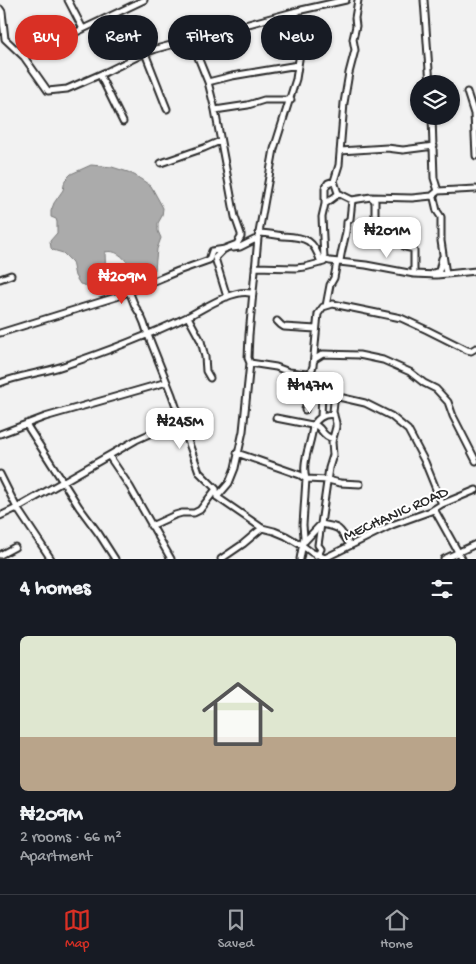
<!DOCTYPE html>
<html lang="en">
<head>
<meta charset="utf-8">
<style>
	:root { --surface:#171b24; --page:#242831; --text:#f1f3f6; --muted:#9ea1a6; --line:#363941; --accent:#d93025 }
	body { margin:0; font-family:"Gochi Hand",sans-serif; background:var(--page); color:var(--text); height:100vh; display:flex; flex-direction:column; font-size:19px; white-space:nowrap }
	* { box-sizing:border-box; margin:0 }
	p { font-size:16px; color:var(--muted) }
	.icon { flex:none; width:28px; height:28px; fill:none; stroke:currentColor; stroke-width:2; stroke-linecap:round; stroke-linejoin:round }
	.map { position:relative; height:559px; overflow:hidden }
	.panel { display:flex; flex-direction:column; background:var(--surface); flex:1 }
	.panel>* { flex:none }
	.hud { position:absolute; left:15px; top:15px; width:446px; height:45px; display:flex; gap:10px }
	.fabs { position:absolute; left:410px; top:75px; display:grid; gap:10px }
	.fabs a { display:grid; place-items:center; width:50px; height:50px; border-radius:50%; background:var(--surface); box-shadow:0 1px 4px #0004; font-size:25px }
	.price { position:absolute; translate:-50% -42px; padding:0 11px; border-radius:10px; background:#fff; color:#222; font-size:16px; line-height:32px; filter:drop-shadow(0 1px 2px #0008) }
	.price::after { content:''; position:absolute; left:50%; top:30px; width:15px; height:11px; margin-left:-8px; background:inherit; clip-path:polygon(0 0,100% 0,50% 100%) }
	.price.on { background:var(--accent); color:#fff }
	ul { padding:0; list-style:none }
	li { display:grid; align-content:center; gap:10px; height:265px; padding:0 20px }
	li+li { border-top:1px solid var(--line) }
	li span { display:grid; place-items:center; height:155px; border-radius:8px; color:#555 }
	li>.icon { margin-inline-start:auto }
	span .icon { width:90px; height:90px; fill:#fffc; stroke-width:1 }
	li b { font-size:21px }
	h2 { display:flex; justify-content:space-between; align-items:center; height:60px; padding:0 20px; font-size:21px }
	.tag { padding:0 18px; border-radius:22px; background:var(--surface); box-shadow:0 1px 4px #0004; font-size:18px; line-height:45px }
	.tag.on { background:var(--accent); color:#fff }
	.tabs { display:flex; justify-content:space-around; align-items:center; height:70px; border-top:1px solid var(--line); background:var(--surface); font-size:14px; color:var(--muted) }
	.tabs a { display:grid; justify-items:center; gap:2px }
	.tabs .on { color:var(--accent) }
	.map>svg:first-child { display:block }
	.water { fill:#ababab; stroke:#787878 }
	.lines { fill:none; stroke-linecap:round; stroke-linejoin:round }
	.street-casing { stroke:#2b2b2b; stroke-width:9 }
	.street { stroke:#fff; stroke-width:5 }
	.labels { text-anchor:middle; stroke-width:4; stroke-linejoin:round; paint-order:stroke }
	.street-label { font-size:16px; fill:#2b2b2b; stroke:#fff }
</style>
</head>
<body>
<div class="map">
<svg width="476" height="559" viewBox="0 0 476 559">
	<rect width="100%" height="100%" fill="#f2f2f2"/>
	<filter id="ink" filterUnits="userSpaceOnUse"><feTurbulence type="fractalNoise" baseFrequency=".02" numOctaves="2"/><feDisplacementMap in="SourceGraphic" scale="10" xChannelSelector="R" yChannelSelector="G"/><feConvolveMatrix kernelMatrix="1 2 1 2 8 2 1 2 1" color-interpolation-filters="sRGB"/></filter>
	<g filter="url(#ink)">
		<!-- water -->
		<path class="water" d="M91,165l21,2 16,5 8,4 15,10 12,22 -1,8 -4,7v8l3,7 -4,11 -2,21c-3,2 -6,6 -10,7 -13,3 -18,-30 -40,-25l1,31 -14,4 -12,-3 -5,-8 -3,-14 -9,-9 -10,-3 -2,-2 -1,-7 7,-8v-11l-1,-3 -5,-2v-6l3,-8 9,-13 2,-10 6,-6z"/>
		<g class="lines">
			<!-- street casing -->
			<g class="street-casing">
				<path id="street" d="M68,0l15,29
					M358,0l-3,18 1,8 -3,13 2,11 -6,23 -5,30 -5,62 -5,16 4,12 -1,2 -12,9 -3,13 2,41 2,2 4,1 36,4 48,9 23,1 39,-4
					M424,0l6,84
					M0,9l2,3 3,27 19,18 24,34 19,-2 39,-17 39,-19 11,-4 141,-38 49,-11
					M191,40l17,42 7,28 20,107 6,17v3l-4,7 -13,5 -9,9 12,39
					M145,53l22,56
					M24,57l120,-57
					M100,75l23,47
					M208,82l24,-6 66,-11
					M467,92l7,22 2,42
					M215,110l33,-5 16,-5h27
					M432,116l2,62 4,13 38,-2
					M340,151l47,-3 16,2 31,-4
					M161,163l43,-15 16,-7
					M338,193l14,7 19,-3 41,1 20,-2 6,-5
					M432,196l2,2 3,13 4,6v24l5,33
					M371,197l4,4v20l6,2 14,1 8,5v12l2,6 8,2 1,2v23
					M325,204v-16l3,-5 6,-2
					M259,233c8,0 16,2 24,3 24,1 31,4 38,27
					M233,248l7,-1 18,-9
					M340,262c1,-14 7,-26 7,-40l3,-3 2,-19
					M255,267l41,1 9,-1 19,-5
					M123,268l5,10 1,13 6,15 6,10 3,7 4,12 24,60 27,77 17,17 1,8 45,31
					M432,275l1,-2 6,-2 3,-13
					M0,279l11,-4
					M326,306l4,-21 4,-7 3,-16
					M188,317l13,24 4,16 1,14 4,7
					M277,321l4,4 3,2 32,2
					M0,333l116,-36 62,-26 31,-11 3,-9 13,-2
					M314,361l1,-2 8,-5 36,1 24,5 27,12 14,11 12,6 12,13 5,14 23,45
					M250,363l26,4 13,5 18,2 4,-2 2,-6 5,-52 5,-7 10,-3 68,14 26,12 40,20 4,1 5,-3
					M311,372l15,19 4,4 35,8 26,13 17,14 17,32 17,42
					M0,383c20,-8 42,-10 63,-17 42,-14 84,-30 124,-49 16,-8 46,-28 63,-24l3,-1
					M305,410l2,-10 4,-3 16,-5
					M321,417l1,-24
					M276,418l41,8c7,5 4,9 16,13
					M26,424l53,83 20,27 16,25
					M0,434l45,-17 122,-35
					M237,453l63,22 6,4 22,1 12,3 20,1
					M109,456l21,31 41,72
					M0,474l17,34 34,51
					M217,497l12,-14 6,-15 8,-37 7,-68 -2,-5 1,-23 9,-97 16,-89 22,-70 4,-26 -3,-42
					M434,509l28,50
					M0,516l17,-8 119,-68 44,-20
					M151,526l24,-11 7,-2h12l6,-3 16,-21
					M305,541l16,-17c22,4 17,4 29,21
					M0,555l15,-8
					M316,555l3,-2 2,-4 -3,-4 11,-77 4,-13 -1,-13 4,-15v-4l-3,-11 1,-10 -3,-7
					M221,559l22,-15 19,-16 12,3 12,5 17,10 8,6 14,6 67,-33 39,-14 11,-7 34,-14
					M300,559l4,-22 -1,-12 3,-46c-5,-19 6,-35 7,-54 5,-7 12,-12 21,-10
					M444,559l32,-15"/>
			</g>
			<!-- street -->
			<use href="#street" class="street"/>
		</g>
	</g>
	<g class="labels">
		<!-- street labels -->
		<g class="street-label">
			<text transform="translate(395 512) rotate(-24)" y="6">MECHANIC ROAD</text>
		</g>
	</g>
</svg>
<div class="fabs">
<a><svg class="icon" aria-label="layers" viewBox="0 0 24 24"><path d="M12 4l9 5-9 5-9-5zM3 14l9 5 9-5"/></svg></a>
</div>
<b class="price" style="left:387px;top:259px">₦201M</b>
<b class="price on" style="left:122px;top:305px">₦209M</b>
<b class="price" style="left:310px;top:414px">₦147M</b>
<b class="price" style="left:180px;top:450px">₦245M</b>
<div class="hud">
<a class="tag on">Buy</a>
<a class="tag">Rent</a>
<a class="tag">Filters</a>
<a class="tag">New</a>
</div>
</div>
<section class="panel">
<h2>4 homes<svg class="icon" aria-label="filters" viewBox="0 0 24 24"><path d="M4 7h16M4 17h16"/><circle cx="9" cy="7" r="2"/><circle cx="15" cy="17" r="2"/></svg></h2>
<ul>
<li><span style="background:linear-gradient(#dfe7d0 65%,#b9a48a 0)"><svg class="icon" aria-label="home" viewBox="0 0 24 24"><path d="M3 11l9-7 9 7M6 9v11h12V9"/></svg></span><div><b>₦209M</b><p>2 rooms · 66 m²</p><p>Apartment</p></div></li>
</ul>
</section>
<nav class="tabs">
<a class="on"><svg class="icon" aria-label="map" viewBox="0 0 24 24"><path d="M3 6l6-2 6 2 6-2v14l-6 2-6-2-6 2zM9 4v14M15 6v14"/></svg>Map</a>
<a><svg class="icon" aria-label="saved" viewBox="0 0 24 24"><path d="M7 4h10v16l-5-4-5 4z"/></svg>Saved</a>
<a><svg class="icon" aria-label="home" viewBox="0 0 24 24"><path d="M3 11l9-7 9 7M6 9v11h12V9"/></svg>Home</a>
</nav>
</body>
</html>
